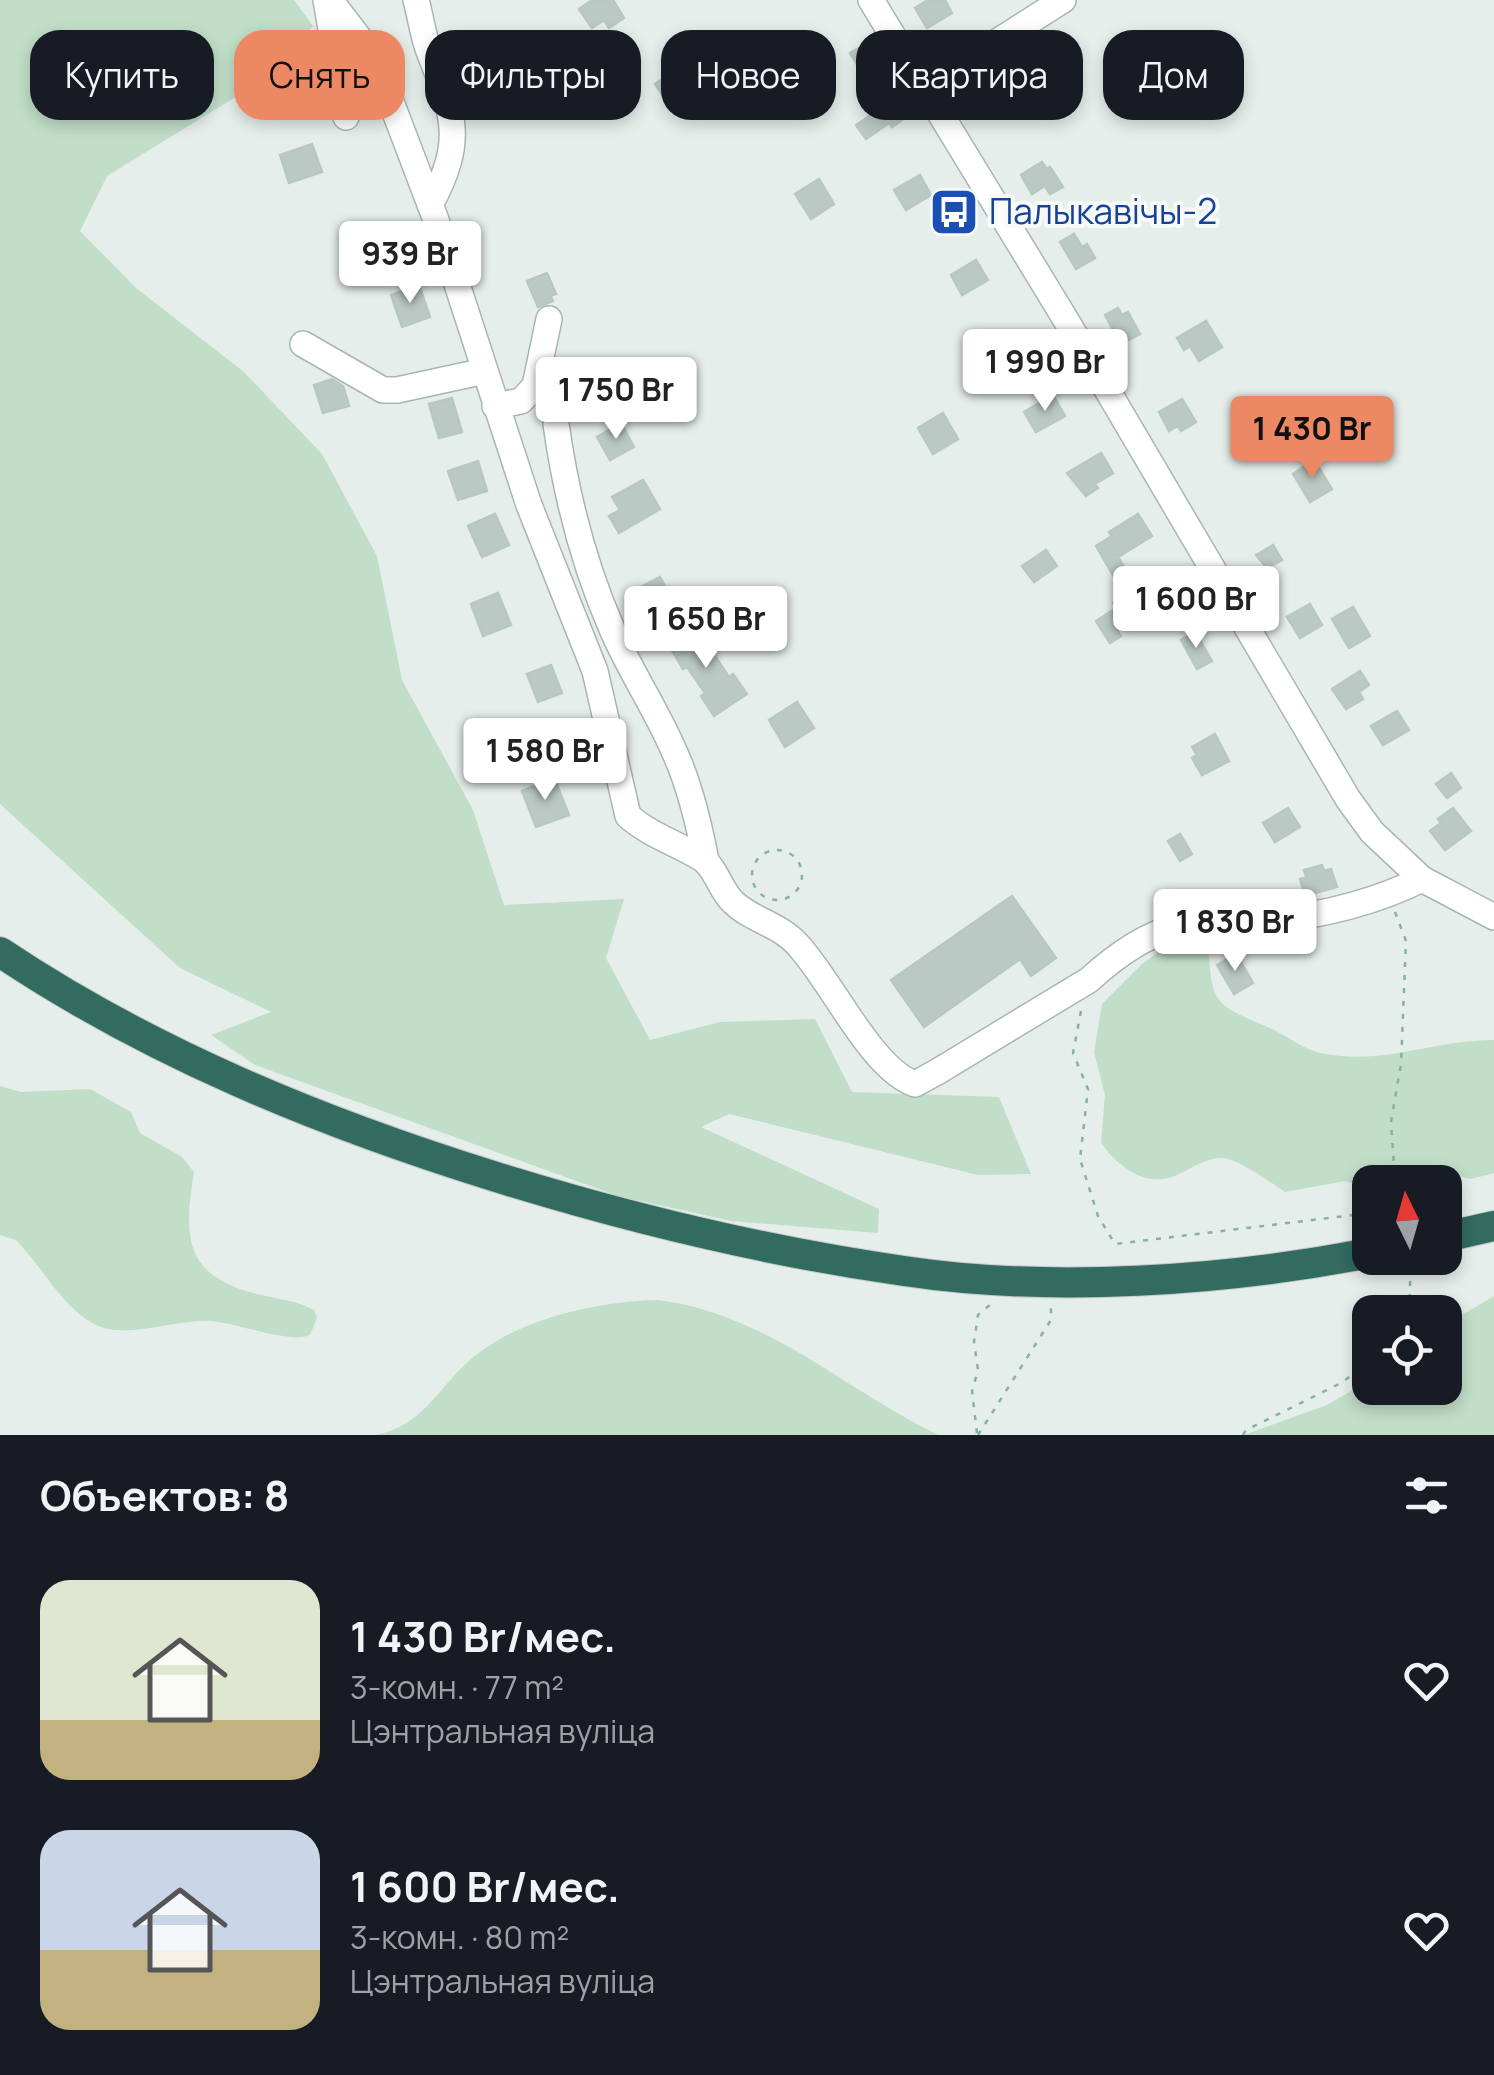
<!DOCTYPE html>
<html lang="ru">
<head>
<meta charset="utf-8">
<style>
	:root { --surface:#171b24; --page:#20242c; --text:#f1f3f6; --muted:#9ea1a6; --accent:#ed8865 }
	body { margin:0; font-family:Manrope,sans-serif; background:var(--page); color:var(--text); height:100vh; display:flex; flex-direction:column; font-size:38px; white-space:nowrap }
	* { box-sizing:border-box; margin:0 }
	p { font-size:32px; color:var(--muted) }
	.icon { flex:none; width:55px; height:55px; fill:none; stroke:currentColor; stroke-width:2; stroke-linecap:round; stroke-linejoin:round }
	.map { position:relative; height:1435px; overflow:hidden }
	.drawer { display:flex; flex-direction:column; background:var(--surface); flex:1 }
	.drawer>* { flex:none }
	.banner { position:absolute; left:30px; top:30px; width:1435px; height:90px; display:flex; gap:20px }
	.needle { width:65px; rotate:355deg }
	.tools { position:absolute; left:1352px; top:1165px; display:grid; gap:20px }
	.tools a { display:grid; place-items:center; width:110px; height:110px; border-radius:20px; background:var(--surface); box-shadow:0 5px 15px #0003; font-size:50px }
	.price { position:absolute; translate:-50% -85px; padding:0 22px; border-radius:10px; background:#fff; color:#222; font-size:32px; line-height:65px; filter:drop-shadow(0 2px 5px #0008) }
	.price::after { content:''; position:absolute; left:50%; top:60px; width:30px; height:22px; margin-left:-15px; background:inherit; clip-path:polygon(0 0,100% 0,50% 100%) }
	.price.selected { background:var(--accent); color:#111 }
	ul { padding:0; list-style:none }
	li { display:flex; align-items:center; gap:30px; height:250px; padding:0 40px }
	li span { display:grid; place-items:center; flex:none; width:280px; height:200px; border-radius:30px; color:#555 }
	li>.icon { margin-inline-start:auto }
	span .icon { width:120px; height:120px; fill:#fffc; stroke-width:1 }
	li b { font-size:42px }
	h2 { display:flex; justify-content:space-between; align-items:center; height:120px; padding:0 40px; font-size:42px }
	.tag { padding:0 35px; border-radius:30px; background:var(--surface); box-shadow:0 5px 15px #0003; font-size:35px; line-height:90px }
	.tag.selected { background:var(--accent); color:#111 }
	.map>svg:first-child { display:block }
	.green { fill:#c0dec8 }
	.building { fill:#bbc9c4; stroke:#b8c8c1; stroke-width:2.5 }
	.lines { fill:none; stroke-linecap:round; stroke-linejoin:round }
	.minor-casing { stroke:#a8b6b2; stroke-width:28 }
	.highway-casing { stroke:#c2cac8; stroke-width:32 }
	.path { stroke:#87b1a4; stroke-width:2.5; stroke-dasharray:5 8; stroke-linecap:butt }
	.minor { stroke:#fff; stroke-width:25 }
	.highway { stroke:#326b60; stroke-width:30 }
	.labels { text-anchor:middle; stroke-width:8; stroke-linejoin:round; paint-order:stroke }
	.transit-label { font-size:35px; fill:#164399; stroke:#f7faf9; text-anchor:start }
</style>
</head>
<body>
<div class="map">
<svg width="1494" height="1435" viewBox="0 0 1494 1435">
	<rect width="100%" height="100%" fill="#e6eeeb"/>
	<!-- green -->
	<path class="green" d="M0,0h294l19,26 -40,48 -166,102 -27,55 56,57 108,84 78,82 55,102 25,124 71,130 31,95 120,-6 -18,59 44,82 70,-18 95,-3 37,73 147,5 32,77 -53,1 -249,-61 -28,13 178,82 -1,24 -147,-12 -113,-25 -363,-131 -44,-30 60,-23 -91,-44 -180,-164z
		M1191,936l17,6c4,65 5,61 64,87 15,7 31,20 48,24 65,13 112,-13 174,-13v133l-23,6 -24,-6 -26,1 -17,8h-34v6l-25,-7 -60,11c-15,-10 -45,-32 -62,-34 -18,-1 -35,13 -51,19 -29,10 -56,-13 -71,-34l4,-48 -11,-43 8,-48 40,-40 32,-24z
		M0,1086l21,6 69,-3 41,23 9,21 42,24 12,15c-11,69 -9,105 67,123 18,4 37,6 53,15l3,8 -7,17c-21,9 -73,-12 -99,-14 -35,-2 -84,19 -115,4 -33,-16 -54,-59 -80,-85l-16,-5z
		M1494,1296v139h-250l83,-30 43,-25v8h75v-63z
		M658,1300c109,14 184,88 280,135h-563c48,-9 61,-45 95,-75 46,-41 128,-59 188,-60z"/>
	<!-- building -->
	<path class="building" d="M592,0h21l11,18 -15,10 -5,-8 -12,8 -13,-19z
		M928,0h17l7,13 -25,15 -12,-20z
		M870,42l14,23 -20,11 -14,-23z
		M679,67l19,29 -24,16 -19,-28z
		M1028,79l14,23 -25,15 -14,-22z
		M890,102l12,18 -10,7 -3,-4 -23,16 -10,-14z
		M312,144l10,28 -33,11 -9,-28z
		M1042,162l5,7 3,-2 13,20 -13,7 -5,-8 -13,8 -11,-19z
		M920,175l11,20 -25,15 -12,-20z
		M819,179l15,25 -23,15 -16,-25z
		M1074,234l8,13 5,-3 8,14 -19,11 -16,-27z
		M976,260l12,20 -26,15 -11,-20z
		M547,273l9,21 -6,2 3,5 -15,6 -11,-26z
		M419,285l11,32 -28,10 -11,-32z
		M1118,308l4,7 6,-3 12,22 -19,10 -16,-29z
		M1206,321l16,26 -23,14 -9,-15 -6,4 -7,-12z
		M1011,337l9,17 -13,6 3,7 -11,6 -13,-24z
		M600,361l14,23 -13,8 -3,-5 -10,6 -11,-19z
		M332,379l11,7 6,20 -26,7 -9,-28z
		M1053,395l12,21 -29,16 -12,-20z
		M452,398l10,34 -23,6 -10,-34z
		M1182,399l14,23 -15,9 -3,-5 -9,5 -10,-19z
		M943,413l15,26 -25,15 -15,-26z
		M621,423l13,24 -24,13 -13,-23z
		M1101,453l12,20 -18,11 3,4 -12,8 -19,-23z
		M1314,460l18,29 -22,13 -17,-28z
		M478,461l9,30 -29,9 -10,-29z
		M643,480l17,29 -41,24 -10,-17 11,-6 -8,-13z
		M495,514l14,31 -27,12 -14,-31z
		M1138,514l14,22 -34,21 19,32 6,-3 9,18 -38,21 7,11 -11,7 -14,-22 20,-13 -3,-5 12,-7 -29,-50 16,-10 -3,-4z
		M1273,545l9,15 -15,8 -11,-13z
		M1046,550l11,16 -23,16 -12,-16z
		M660,577l13,24 -20,10 -12,-24z
		M498,593l13,32 -28,11 -12,-32z
		M1310,604l12,21 -22,13 -13,-21z
		M1353,607l17,29 -21,12 -17,-29z
		M692,625l19,34 4,-3 14,21 4,-3 14,20 -33,22 -13,-20 4,-3 -18,-26 -4,2 -17,-29z
		M1195,632l17,29 -15,8 -16,-29z
		M551,665l11,28 -24,9 -11,-28z
		M1360,671l9,14 -10,7 4,7 -17,10 -14,-20z
		M797,702l17,26 -29,19 -16,-27z
		M1397,711l12,19 -26,15 -12,-19z
		M1215,734l14,27 -27,14 -10,-17 5,-3 -5,-8z
		M1451,773l10,15 -14,10 -11,-14z
		M554,778l15,37 -33,12 -14,-36z
		M1288,808l12,19 -25,15 -12,-19z
		M1453,808l18,23 -26,19 -15,-19 11,-8 -3,-4z
		M1180,834l12,20 -12,7 -12,-20z
		M1322,865l2,6 7,-2 6,18 -32,9 -5,-17 6,-2 -2,-7z
		M1012,896l44,62 -25,18 -11,-17 -96,68 -33,-47z
		M1236,954l17,29 -19,11 -17,-29z"/>
	<g class="lines">
		<!-- minor casing -->
		<g class="minor-casing">
			<path id="minor" d="M326,0l20,117
				M330,0l36,47 19,39 51,134 93,285 66,166 33,145c22,19 48,27 73,42 15,9 19,32 32,44 18,18 46,22 64,42 35,37 74,125 118,140l22,-12 152,-92c24,-22 52,-43 84,-52 21,-5 41,-3 62,-4 64,-4 129,-16 187,-45
				M416,0c5,18 7,37 14,54 25,63 34,88 0,151
				M871,0l198,325 279,474 24,33 50,47 72,38
				M926,93l63,-46 74,-47
				M303,344l80,46h14l88,-19
				M495,406l26,-5 14,-15 14,-67
				M556,424c10,71 27,139 56,205 18,42 44,80 62,122 16,34 25,73 32,110"/>
		</g>
		<!-- highway casing -->
		<g class="highway-casing">
			<path id="highway" d="M0,952c151,101 320,170 493,224 135,42 271,75 411,95 147,22 320,10 466,-18
				M1445,1237l49,-11"/>
		</g>
		<!-- path -->
		<path class="path" d="M752 875a25 25 0 1 1 50 0a25 25 0 1 1-50 0Z
			M1395,912l11,29 -5,123 -10,58 4,60
			M1081,1011l-8,42 15,36 -8,70 18,57 17,28 255,-31
			M1409,1312l2,-54
			M977,1433l-5,-42 6,-21 -4,-28 4,-27 13,-11
			M978,1435l73,-115v-12
			M1243,1435l3,-5 95,-47 29,-21"/>
		<!-- minor -->
		<use href="#minor" class="minor"/>
		<!-- highway -->
		<use href="#highway" class="highway"/>
	</g>
	<!-- icons -->
	<defs>
		<g id="bus-square" transform="scale(2.5)"><rect x="-9" y="-9" width="18" height="18" rx="4" fill="#1a4fb4" stroke="#f7faf9"/><path d="M-5-6H5V4H4V6H2V4H-2V6H-4V4H-5ZM-3.5-4V0h7V-4ZM-3.5 1.2v1.5H-2V1.2ZM2 1.2v1.5H3.5V1.2Z" fill="#fff"/></g>
	</defs>
	<g fill-rule="evenodd">
		<use href="#bus-square" x="954" y="212"/>
	</g>
	<g class="labels">
		<!-- transit labels -->
		<g class="transit-label">
			<text x="989" y="224">Палыкавічы-2</text>
		</g>
	</g>
</svg>
<div class="tools">
<a><svg class="needle" viewBox="-14 -14 28 28"><path d="M0-13l5 13h-10z" fill="#e53935"/><path d="M0 13l5-13h-10z" fill="#9ea1a6"/></svg></a>
<a><svg class="icon" aria-label="locate" viewBox="0 0 24 24"><circle cx="12" cy="12" r="6"/><path d="M12 2v4M12 18v4M2 12h4M18 12h4"/></svg></a>
</div>
<b class="price" style="left:410px;top:306px">939 Br</b>
<b class="price" style="left:1045px;top:414px">1 990 Br</b>
<b class="price" style="left:616px;top:442px">1 750 Br</b>
<b class="price selected" style="left:1312px;top:481px">1 430 Br</b>
<b class="price" style="left:1196px;top:651px">1 600 Br</b>
<b class="price" style="left:706px;top:671px">1 650 Br</b>
<b class="price" style="left:545px;top:803px">1 580 Br</b>
<b class="price" style="left:1235px;top:974px">1 830 Br</b>
<div class="banner">
<a class="tag">Купить</a>
<a class="tag selected">Снять</a>
<a class="tag">Фильтры</a>
<a class="tag">Новое</a>
<a class="tag">Квартира</a>
<a class="tag">Дом</a>
</div>
</div>
<section class="drawer">
<h2>Объектов: 8<svg class="icon" aria-label="filters" viewBox="0 0 24 24"><path d="M4 7h16M4 17h16"/><circle cx="9" cy="7" r="2"/><circle cx="15" cy="17" r="2"/></svg></h2>
<ul>
<li><span style="background:linear-gradient(#dfe7d0 70%,#c2b280 0)"><svg class="icon" aria-label="home" viewBox="0 0 24 24"><path d="M3 11l9-7 9 7M6 9v11h12V9"/></svg></span><div><b>1 430 Br/мес.</b><p>3-комн. · 77 m²</p><p>Цэнтральная вуліца</p></div><svg class="icon" aria-label="heart" viewBox="0 0 24 24"><path d="M12 20l-8-8c-3-5 5-10 8-4 3-6 11-1 8 4z"/></svg></li>
<li><span style="background:linear-gradient(#c9d6e8 60%,#c2b280 0)"><svg class="icon" aria-label="home" viewBox="0 0 24 24"><path d="M3 11l9-7 9 7M6 9v11h12V9"/></svg></span><div><b>1 600 Br/мес.</b><p>3-комн. · 80 m²</p><p>Цэнтральная вуліца</p></div><svg class="icon" aria-label="heart" viewBox="0 0 24 24"><path d="M12 20l-8-8c-3-5 5-10 8-4 3-6 11-1 8 4z"/></svg></li>
</ul>
</section>
</body>
</html>
